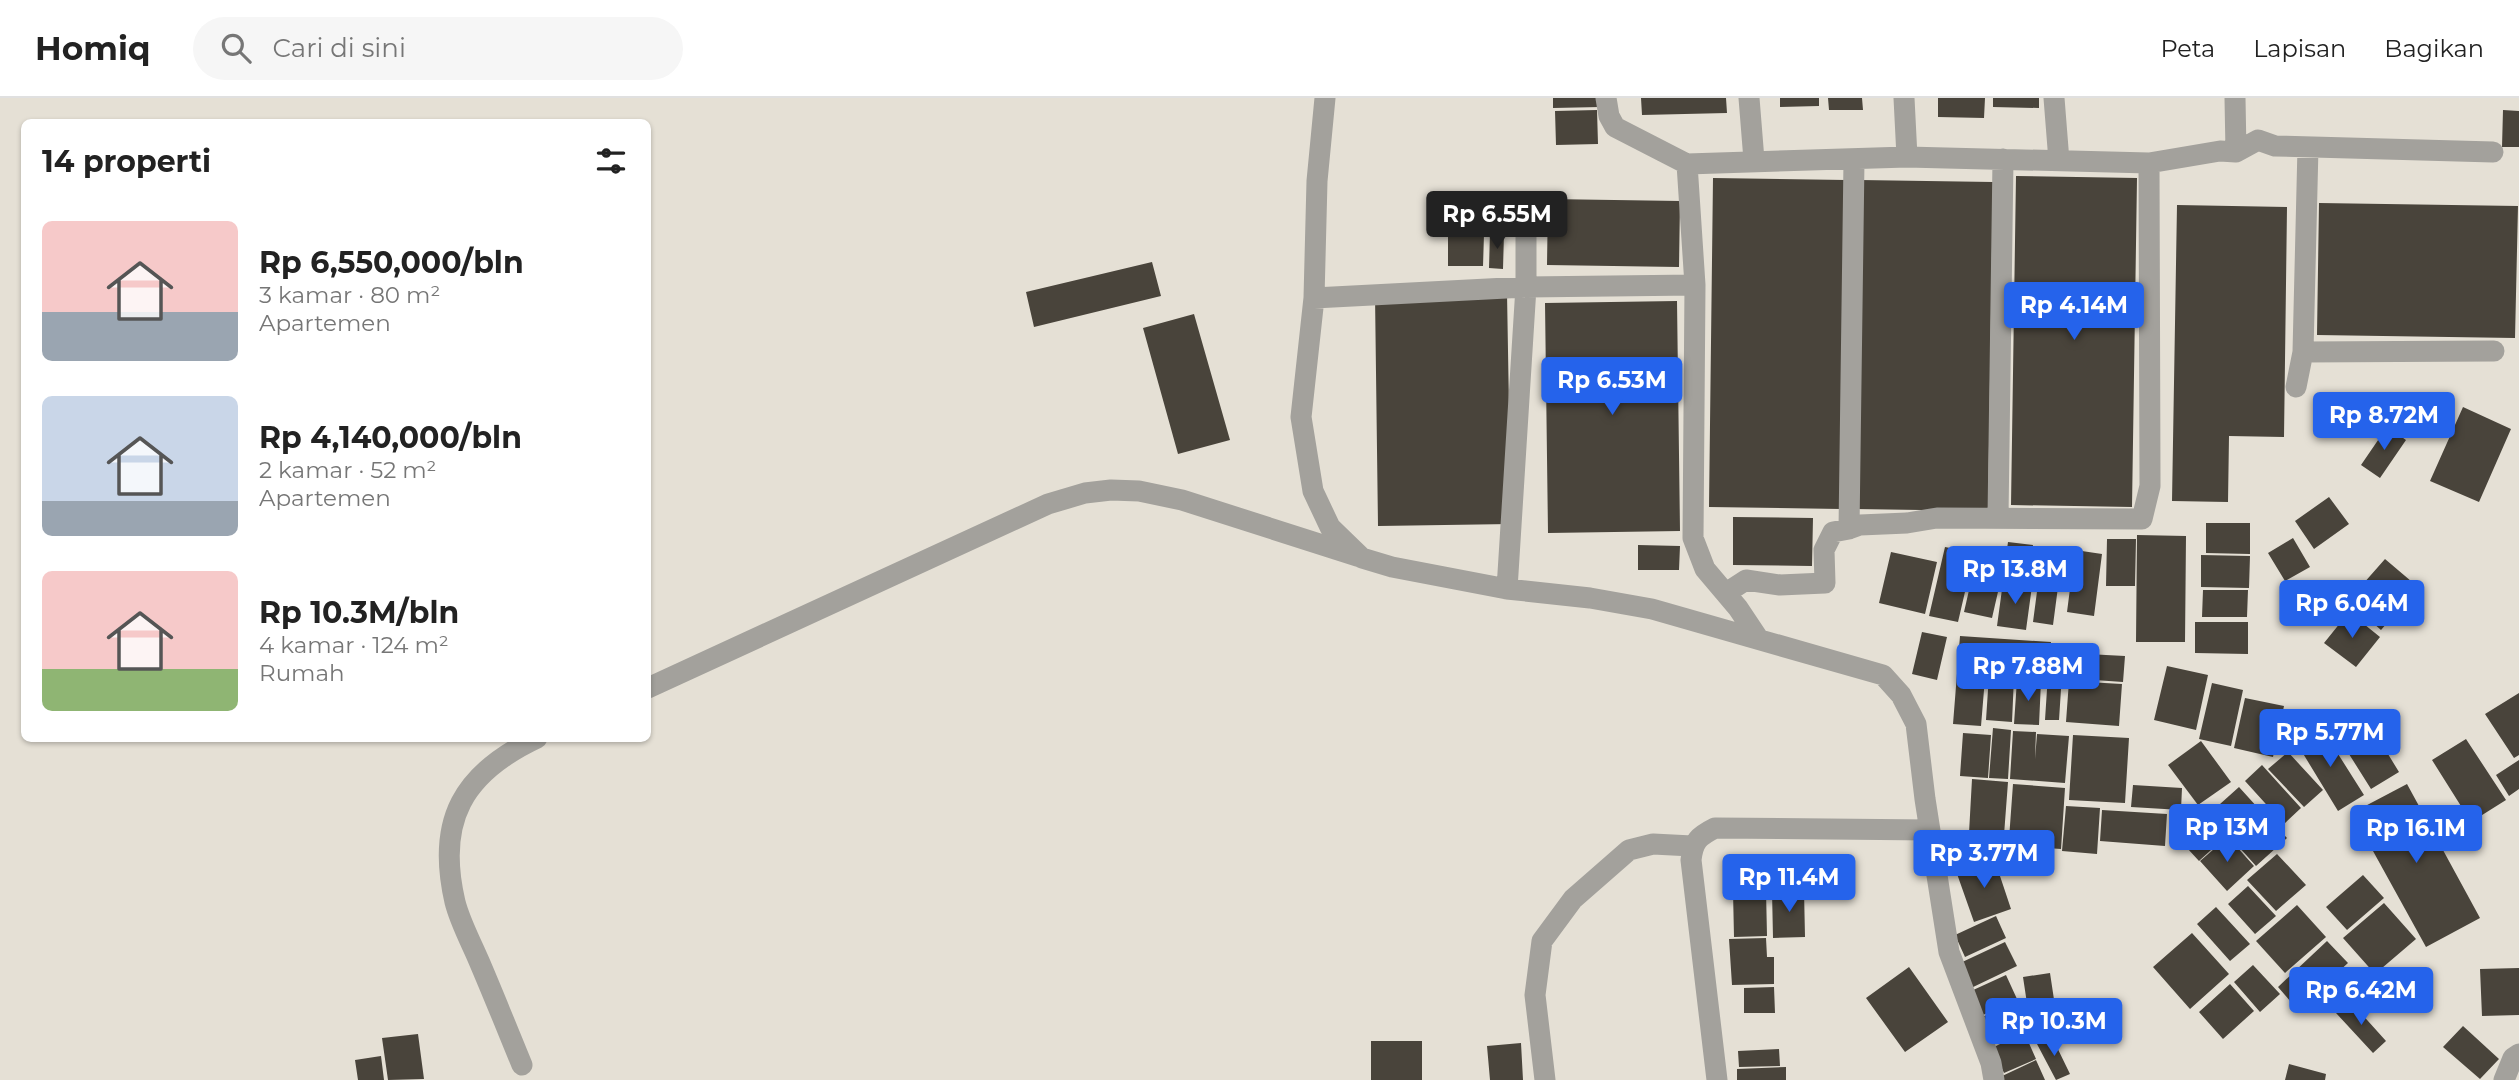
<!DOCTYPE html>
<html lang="id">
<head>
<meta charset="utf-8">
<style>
	:root { --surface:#fff; --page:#f6f6f6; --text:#222; --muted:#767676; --line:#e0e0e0; --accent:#2563eb }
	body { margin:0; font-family:Montserrat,sans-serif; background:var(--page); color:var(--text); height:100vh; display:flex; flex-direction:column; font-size:26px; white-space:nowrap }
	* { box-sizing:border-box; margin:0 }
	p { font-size:23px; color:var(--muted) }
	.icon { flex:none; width:38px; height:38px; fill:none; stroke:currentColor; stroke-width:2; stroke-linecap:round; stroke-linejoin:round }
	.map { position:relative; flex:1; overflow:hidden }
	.sheet { position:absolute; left:21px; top:21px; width:630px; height:623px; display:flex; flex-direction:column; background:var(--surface); border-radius:10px; box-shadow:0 2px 5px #0004 }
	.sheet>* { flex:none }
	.price { position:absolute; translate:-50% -60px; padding:0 16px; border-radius:7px; background:var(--accent); color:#fff; font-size:23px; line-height:46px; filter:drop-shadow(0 2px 4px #0008) }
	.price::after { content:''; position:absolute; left:50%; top:42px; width:21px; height:16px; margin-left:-10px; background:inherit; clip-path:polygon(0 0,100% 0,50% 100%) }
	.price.active { background:#222; color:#fff }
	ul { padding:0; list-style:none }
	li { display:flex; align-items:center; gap:21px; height:175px; padding:0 21px }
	li span { display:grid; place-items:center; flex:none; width:196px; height:140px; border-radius:10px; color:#555 }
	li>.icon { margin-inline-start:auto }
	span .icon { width:84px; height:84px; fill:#fffc; stroke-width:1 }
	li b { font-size:30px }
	h2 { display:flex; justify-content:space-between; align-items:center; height:84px; padding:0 21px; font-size:30px }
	header { display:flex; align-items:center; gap:42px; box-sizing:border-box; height:98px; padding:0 35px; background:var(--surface); border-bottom:2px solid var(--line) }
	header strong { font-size:33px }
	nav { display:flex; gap:38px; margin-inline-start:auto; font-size:24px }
	.search { width:490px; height:63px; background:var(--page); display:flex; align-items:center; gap:18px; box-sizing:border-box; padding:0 24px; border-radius:38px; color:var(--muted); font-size:26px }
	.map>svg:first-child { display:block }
	.building { fill:#49443b }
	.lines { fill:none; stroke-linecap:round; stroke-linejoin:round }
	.minor { stroke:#a3a19c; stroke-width:21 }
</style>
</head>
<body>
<header>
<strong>Homiq</strong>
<div class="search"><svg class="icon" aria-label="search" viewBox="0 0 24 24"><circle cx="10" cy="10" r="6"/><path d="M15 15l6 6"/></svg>Cari di sini</div>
<nav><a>Peta</a><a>Lapisan</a><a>Bagikan</a></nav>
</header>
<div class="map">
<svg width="2519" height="982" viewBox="0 0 2519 982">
	<rect width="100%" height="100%" fill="#e5e0d5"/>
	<!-- building -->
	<path class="building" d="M1553,0h47v9l-47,1z
		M1641,0h85l1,15 -85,2z
		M1780,0h39v8l-39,1z
		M1828,0h34l1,12h-34z
		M1938,0h47l-1,20 -46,-1z
		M1993,0h46v10l-46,-1z
		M1597,12l1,34 -42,1 -1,-34z
		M2503,12l16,1v36h-17z
		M2016,78l121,2 -5,329 -121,-2z
		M1713,80l133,2 -5,329 -132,-2z
		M1860,82l133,2 -5,329 -133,-2z
		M1548,101l132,2 -1,66 -132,-2z
		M2319,105l199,3 -3,132 -198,-3z
		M2177,107l110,2 -3,230 -55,-1 -1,66 -56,-1z
		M1490,135h14l-1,36 -14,-1z
		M1448,136h36l-1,32h-35z
		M1152,164l9,34 -127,31 -8,-35z
		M1507,195l4,231 -133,2 -3,-231z
		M1677,203l3,230 -132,2 -3,-230z
		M1194,216l36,126 -52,14 -35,-126z
		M2463,309l48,22 -32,73 -49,-21z
		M2387,329l19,13 -26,38 -19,-13z
		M2329,399l20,27 -35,25 -19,-28z
		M1733,419l80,1 -1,48 -79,-1z
		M2206,425h44v31l-44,-1z
		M2137,437l49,1 -1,106h-49z
		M2293,440l17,29 -25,14 -17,-28z
		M2107,441h29l-1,47h-29z
		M2008,444l25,3 -5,36 -25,-3z
		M1638,447l42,1 -1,24h-41z
		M1945,449l29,6 -16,69 -29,-6z
		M2036,449l30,3 -5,36 -30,-5z
		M2075,452l27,4 -8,62 -27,-4z
		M1891,454l46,10 -12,52 -46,-11z
		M2201,457l49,1 -1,32 -48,-1z
		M2385,461l33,28 -37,43 -33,-29z
		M1975,466l28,6 -11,48 -28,-6z
		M2003,484l29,4 -6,44 -29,-4z
		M2038,486l20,3 -5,38 -20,-3z
		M2203,492h45l-1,27h-45z
		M2349,514l31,25 -24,30 -32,-24z
		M2195,524h53v32l-53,-1z
		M1922,534l25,5 -10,43 -25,-6z
		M1960,538l91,6 -2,28 -63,-4 -5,60 -28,-2z
		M2068,555l57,3 -2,26 -57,-4z
		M2167,568l41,9 -12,55 -42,-10z
		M2048,576h14l-3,46h-14z
		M1989,577l25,2 -2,45 -26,-2z
		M2017,582l24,1 -2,44 -25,-1z
		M2069,583l53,3 -3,42 -53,-4z
		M2212,585l31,7 -12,56 -32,-7z
		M2519,595v62l-5,3 -29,-44z
		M2245,600l39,8 -11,51 -39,-9z
		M2361,612l38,62 -28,17 -39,-62z
		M2321,629l43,68 -26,16 -42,-69z
		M1993,630l18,2 -3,49 -19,-1z
		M2013,633l23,1 -1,27 2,-25 32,2 -4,47 -55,-4z
		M1963,635l28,2 -3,43 -28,-2z
		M2073,637l56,3 -4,65 -56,-3z
		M2466,641l40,61 -35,22 -39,-62z
		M2201,643l30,41 -33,23 -30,-40z
		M2288,654l35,38 -19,17 -36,-38z
		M2519,662v29l-10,7 -13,-21z
		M2262,667l39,43 -17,16 -39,-43z
		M1972,681l36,3 -4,53 -35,-2z
		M2013,686l52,4 -4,61 -28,-2 1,-6 -25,-2z
		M2407,686l73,134 -54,29 -74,-134z
		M2133,687l49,3 -1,22 -50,-3z
		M2239,689l19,21 -29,26 -19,-21z
		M2066,708l34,2 -3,46 -35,-3z
		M2102,712l65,4 -2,32 -65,-5z
		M2260,712l27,28 -31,28 -26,-29z
		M2201,718l22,23 -24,22 -22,-24z
		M2228,739l26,29 -27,25 -27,-30z
		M2277,756l29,31 -30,26 -29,-31z
		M1994,760l17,51 -37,13 -18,-51z
		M2363,777l21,23 -37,32 -21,-23z
		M2248,788l28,30 -21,18 -27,-30z
		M1766,792l1,46 -33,1 -1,-46z
		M1804,792l1,47 -32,1 -1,-47z
		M2384,805l32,36 -41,35 -32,-36z
		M2297,807l29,32 -41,36 -29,-32z
		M2216,809l34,37 -20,17 -33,-37z
		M1996,818l10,22 -41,19 -10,-22z
		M2192,835l37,41 -39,35 -37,-42z
		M1766,840l1,19h7v27l-42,1 -3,-46z
		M2327,843l21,22 -51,46 -19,-22z
		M2005,844l12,24 -48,23 -11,-25z
		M2253,867l27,29 -20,18 -26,-30z
		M1909,869l39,55 -43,30 -39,-54z
		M2519,870v47l-37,1 -2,-47z
		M2050,875l8,53 -27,4 -8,-53z
		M2006,877l11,24 -34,16 -12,-24z
		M2230,886l24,27 -31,28 -24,-27z
		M1774,889l1,26h-31v-25z
		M2017,903l11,25 -37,17 -11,-25z
		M2350,903l36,40 -13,12 -37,-40z
		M2463,928l36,33 -19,20 -37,-32z
		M2024,934l12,27 -32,14 -12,-25z
		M418,936l6,45 -36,1 -6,-42z
		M2052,939l18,37 -14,6 -19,-36z
		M1371,943h51v39h-51z
		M1521,945l2,37h-33l-3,-34z
		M1779,951l1,17 -41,1 -1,-16z
		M381,958l3,24h-26l-3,-20z
		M2036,962l9,20h-43l-2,-3z
		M2289,966l37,10 -1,6h-40z
		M1786,969v13h-49v-11z"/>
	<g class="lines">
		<!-- minor -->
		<path class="minor" d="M1325,0l-8,83 -3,117 -13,119 12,74 17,36 32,31 30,9 115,22 83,9 62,11 231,66 18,20 15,29 9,75 24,153 42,111 3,17
			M1606,0l3,18 6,11 72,37
			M1749,0l5,62
			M1904,0l3,59
			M2054,0l5,63
			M2236,54l22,-12 17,6 218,6
			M1314,200l212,-11 169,-2
			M2303,254l191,-1
			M2296,289l7,-35 5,-205
			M1998,419l5,-358
			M1849,431l5,-369
			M1507,491l19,-302v-53
			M1726,495l20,-13 34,5 45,-2 -1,-33 9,-18 16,-3 11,-4 47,-2 30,-5 205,1 8,-33 -1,-323
			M1758,540l-20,-30 -33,-39 -12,-31 2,-253 -8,-121 220,-7 242,6 71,-12 16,1 -1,-54
			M648,590l400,-184 37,-11 26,-3 28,1 43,9 175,56
			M522,967c-14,-34 -28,-69 -43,-104 -8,-19 -19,-39 -24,-59 -19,-82 8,-129 82,-164
			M1545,982l-10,-85 7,-54 31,-42 56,-49 24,-6 39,2
			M1717,982l-26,-220c2,-19 8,-24 24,-32l215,2
			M2504,982l9,-22 6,-4"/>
	</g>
</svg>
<b class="price active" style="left:1497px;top:153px">Rp 6.55M</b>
<b class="price" style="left:2074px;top:244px">Rp 4.14M</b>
<b class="price" style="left:1612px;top:319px">Rp 6.53M</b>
<b class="price" style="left:2384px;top:354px">Rp 8.72M</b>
<b class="price" style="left:2015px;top:508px">Rp 13.8M</b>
<b class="price" style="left:2352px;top:542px">Rp 6.04M</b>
<b class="price" style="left:2028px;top:605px">Rp 7.88M</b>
<b class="price" style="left:2330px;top:671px">Rp 5.77M</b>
<b class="price" style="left:2227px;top:766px">Rp 13M</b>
<b class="price" style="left:2416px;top:767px">Rp 16.1M</b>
<b class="price" style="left:1984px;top:792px">Rp 3.77M</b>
<b class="price" style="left:1789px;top:816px">Rp 11.4M</b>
<b class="price" style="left:2361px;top:929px">Rp 6.42M</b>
<b class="price" style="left:2054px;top:960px">Rp 10.3M</b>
<section class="sheet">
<h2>14 properti<svg class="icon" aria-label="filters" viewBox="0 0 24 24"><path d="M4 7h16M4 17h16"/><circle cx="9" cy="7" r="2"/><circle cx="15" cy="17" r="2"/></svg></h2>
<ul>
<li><span style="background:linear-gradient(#f6c9c9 65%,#9aa5b1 0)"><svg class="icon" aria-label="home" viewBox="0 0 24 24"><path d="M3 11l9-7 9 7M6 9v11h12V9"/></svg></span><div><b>Rp 6,550,000/bln</b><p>3 kamar · 80 m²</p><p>Apartemen</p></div></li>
<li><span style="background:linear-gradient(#c9d6e8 75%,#9aa5b1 0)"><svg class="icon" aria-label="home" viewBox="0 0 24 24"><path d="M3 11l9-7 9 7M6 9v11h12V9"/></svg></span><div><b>Rp 4,140,000/bln</b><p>2 kamar · 52 m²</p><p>Apartemen</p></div></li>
<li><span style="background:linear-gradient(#f6c9c9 70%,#8fb573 0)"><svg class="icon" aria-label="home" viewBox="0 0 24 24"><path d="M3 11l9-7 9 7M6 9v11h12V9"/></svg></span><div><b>Rp 10.3M/bln</b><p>4 kamar · 124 m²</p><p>Rumah</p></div></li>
</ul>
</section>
</div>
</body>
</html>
